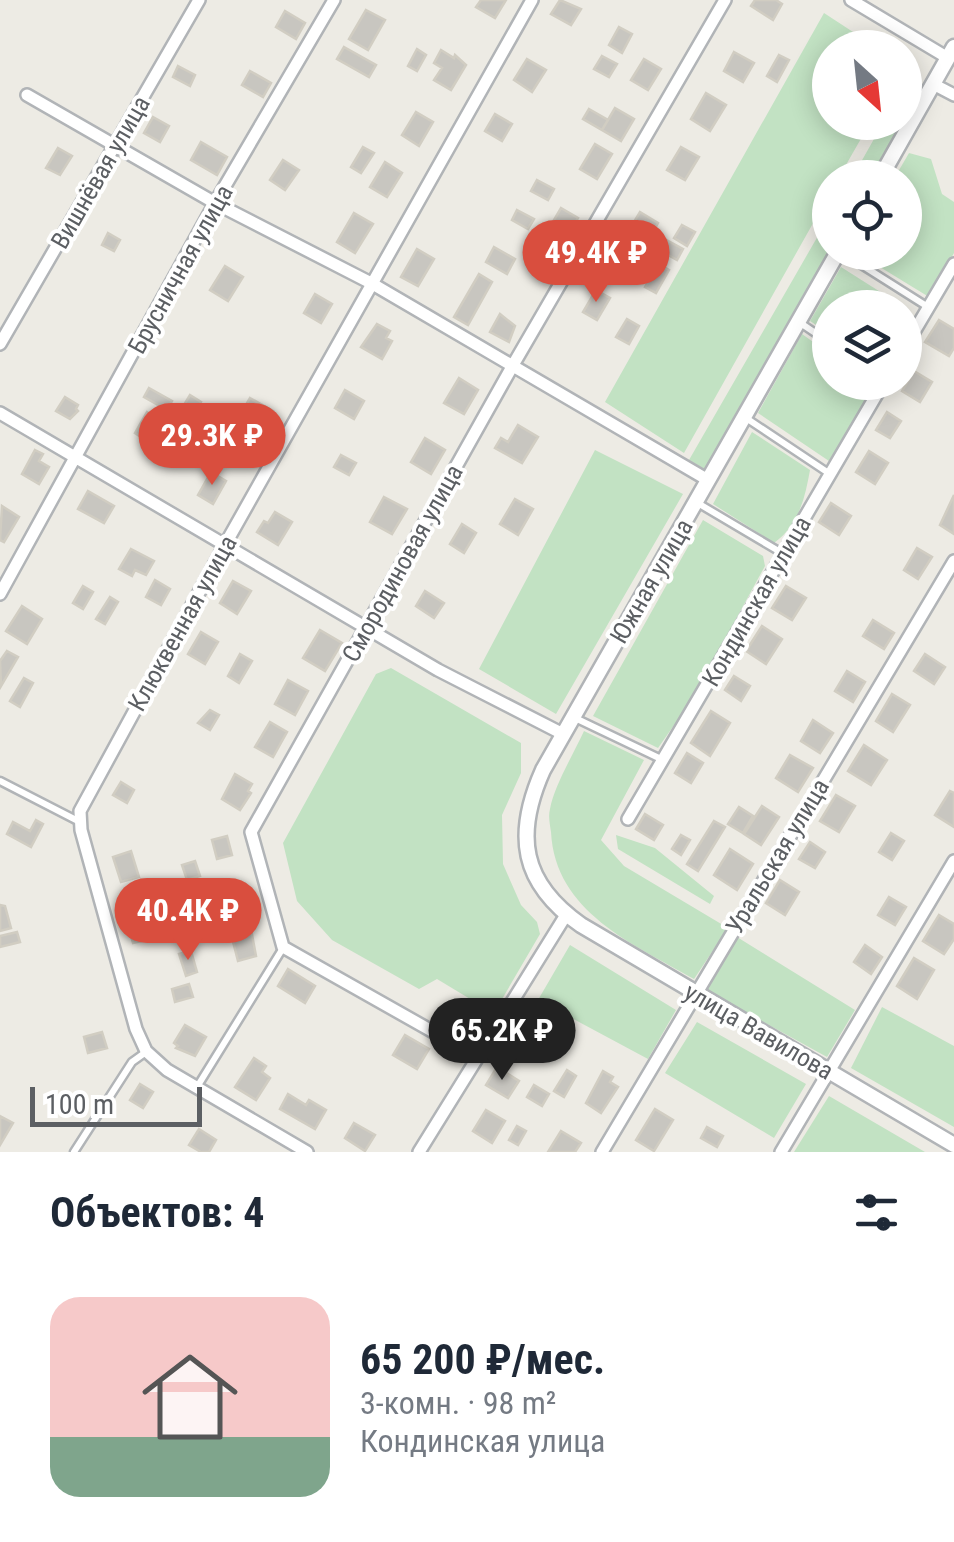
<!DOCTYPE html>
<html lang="ru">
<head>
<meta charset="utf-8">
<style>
	:root { --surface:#fff; --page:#f2f2f3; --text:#1f2937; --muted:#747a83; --accent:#d94e3e }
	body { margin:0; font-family:"Roboto Condensed",sans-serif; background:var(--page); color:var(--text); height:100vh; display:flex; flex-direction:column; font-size:38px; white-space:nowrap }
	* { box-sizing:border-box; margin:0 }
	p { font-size:32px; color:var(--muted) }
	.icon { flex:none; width:55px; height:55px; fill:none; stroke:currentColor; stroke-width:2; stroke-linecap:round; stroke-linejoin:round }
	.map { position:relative; height:1152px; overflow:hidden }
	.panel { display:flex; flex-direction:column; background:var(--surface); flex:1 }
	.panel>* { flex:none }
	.needle { width:65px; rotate:153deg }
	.controls { position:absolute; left:812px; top:30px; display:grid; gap:20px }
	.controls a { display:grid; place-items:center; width:110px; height:110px; border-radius:50%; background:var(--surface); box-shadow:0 5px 25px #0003; font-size:50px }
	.scale { position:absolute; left:30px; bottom:25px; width:172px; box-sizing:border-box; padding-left:10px; border:5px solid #5c5f63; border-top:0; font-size:28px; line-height:35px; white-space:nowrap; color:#5c5f63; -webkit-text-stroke:8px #fff; paint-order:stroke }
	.price { position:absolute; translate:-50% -85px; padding:0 22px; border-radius:35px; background:var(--accent); color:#fff; font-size:32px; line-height:65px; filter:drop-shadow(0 2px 5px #0008) }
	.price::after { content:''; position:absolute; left:50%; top:60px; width:30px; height:22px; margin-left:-15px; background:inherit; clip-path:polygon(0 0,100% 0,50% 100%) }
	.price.on { background:#222; color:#fff }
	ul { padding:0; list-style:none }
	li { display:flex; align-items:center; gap:30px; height:250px; padding:0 50px }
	li span { display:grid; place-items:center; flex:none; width:280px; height:200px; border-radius:30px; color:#555 }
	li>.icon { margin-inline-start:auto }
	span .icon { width:120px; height:120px; fill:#fffc; stroke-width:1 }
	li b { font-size:42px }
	h2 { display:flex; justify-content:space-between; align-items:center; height:120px; padding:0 50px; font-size:42px }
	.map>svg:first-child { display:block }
	.green { fill:#c2e2c3 }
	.building { fill:#c8c6c0; stroke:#d1cdc2; stroke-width:2.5 }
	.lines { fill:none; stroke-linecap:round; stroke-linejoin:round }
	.service-casing { stroke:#b1b4b7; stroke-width:11 }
	.minor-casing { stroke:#b1b4b7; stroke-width:16 }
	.tertiary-casing { stroke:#b1b4b7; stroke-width:19 }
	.service { stroke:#fff; stroke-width:6 }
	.minor { stroke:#fff; stroke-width:11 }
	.tertiary { stroke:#fff; stroke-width:14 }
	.labels { text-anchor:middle; stroke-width:8; stroke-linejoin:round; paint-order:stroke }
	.street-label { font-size:25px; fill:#5c5f63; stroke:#fff }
</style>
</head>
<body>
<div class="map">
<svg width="954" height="1152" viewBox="0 0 954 1152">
	<rect width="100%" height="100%" fill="#edebe4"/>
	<!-- green -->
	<path class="green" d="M824,13l52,34 -46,1v74l40,1 -31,54 -9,1v15l-146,260 -79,-51z
		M883,123h21l-32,54 -20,1z
		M909,153l22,6 11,35 12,8v51l-25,44 -72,-44 48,-1v-74l-10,-1z
		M830,215v37l-124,218 -17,-10z
		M841,267l63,40 -74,1v26l-20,-13z
		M802,334l28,20v28l39,1 6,4 -46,74 -71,-48z
		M752,432l58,38c-5,28 -11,55 -36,73l-61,-39z
		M595,450l88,44 -127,220 -77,-45z
		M703,520l60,36 2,10 -72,132 -35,50 -65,-32z
		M391,668l130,75v30l-19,42 1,49 18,41 16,17 3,12 -42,72 -8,5 -53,-32 -18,10 -87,-49 -35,-39 -14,-58 93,-169z
		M584,731l60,29 -43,80 23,26 104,62 -34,51c-61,-35 -139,-67 -143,-147 -1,-7 -3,-16 -1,-23 4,-23 24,-56 34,-78z
		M616,835l39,13 59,48 -4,8 -92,-55z
		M737,937l118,73 -28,47 -122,-67z
		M570,945l106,65 -28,49 -110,-59z
		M882,1007l72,39v81l-103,-59z
		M697,1022l109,62 -32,54 -109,-65z
		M829,1096l96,56h-131z"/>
	<!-- building -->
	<path class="building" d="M481,0h25l-11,18 -19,-11z
		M560,0l21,9 -10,16 -20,-11z
		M755,0h21l6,4 -9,16 -22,-14z
		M366,10l19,10 -17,30 -19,-11z
		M285,11l20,12 -9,16 -20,-12z
		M619,27l13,7 -10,19 -13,-8z
		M344,47l32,18 -7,12 -32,-18z
		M417,49l9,6 -9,16 -9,-5z
		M441,50l13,8 1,-3 11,10 -15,25 -17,-10 8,-12 -8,-5z
		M734,52l20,11 -11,19 -19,-11z
		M779,55l10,5 -12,22 -10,-6z
		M602,56l15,8 -8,13 -15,-8z
		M527,59l19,11 -14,22 -18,-12z
		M644,59l17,10 -13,21 -17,-10z
		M178,66l17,9 -5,11 -17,-9z
		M250,71l21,12 -8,14 -21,-12z
		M706,93l20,12 -16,26 -19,-12z
		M615,108l19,11 -13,22 -19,-11z
		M589,109l19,11 -6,10 -19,-11z
		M416,112l17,10 -14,24 -17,-11z
		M495,114l17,10 -10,17 -17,-10z
		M153,117l16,9 -9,16 -16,-9z
		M201,142l26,15 -10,18 -26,-15z
		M595,144l17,10 -15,25 -17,-10z
		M363,147l11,6 -13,20 -10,-6z
		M681,147l18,10 -14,23 -18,-10z
		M58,148l14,8 -12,19 -14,-7z
		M283,160l16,10 -14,20 -15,-10z
		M385,162l17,11 -15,24 -17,-10z
		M537,180l17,9 -6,11 -17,-9z
		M561,208l17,10 -14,24 -17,-10z
		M517,210l17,9 -6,10 -16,-9z
		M640,212l18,11 -5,9 -19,-10z
		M354,213l19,11 -18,29 -18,-11z
		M682,225l13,7 -8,14 -13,-8z
		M108,233l12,7 -6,11 -12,-6z
		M661,237l22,12 -6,11 -21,-12z
		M623,246l22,12 -13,22 -25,-14 5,-9 4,2z
		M494,247l21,12 -8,15 -21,-12z
		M417,249l17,10 -16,27 -17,-9z
		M659,264l10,6 -13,23 -11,-6z
		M225,266l18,11 -15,24 -18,-11z
		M479,274l13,8 -24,43 -14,-8z
		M596,290l14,8 -13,22 -14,-8z
		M315,294l17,10 -11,19 -17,-10z
		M500,314l15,12 -6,16 -19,-10z
		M627,319l12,7 -10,18 -13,-7z
		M939,320l15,9v19l-5,8 -24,-14z
		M377,324l13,7 -4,7 6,3 -10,18 -21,-12z
		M914,371l18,11 -12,20 -18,-11z
		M459,378l19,12 -14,24 -20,-11z
		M149,388l23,13 -5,9 -23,-13z
		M345,390l19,11 -10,18 -19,-11z
		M190,395l11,7 -13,22 -15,-9 4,-7 4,2z
		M65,397l13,8 -2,4 2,2 -8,8 -14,-8z
		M250,398l23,13 -14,24 -23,-13z
		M147,412l13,8 -13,21 -12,-8z
		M887,412l14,9 -11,17 -14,-8z
		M518,425l20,12 -16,26 -27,-15 6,-10 7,4z
		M425,438l20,12 -14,24 -20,-12z
		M35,450l8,4 -4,7 10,6 -10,17 -17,-10z
		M869,451l19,12 -13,21 -19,-12z
		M341,455l15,8 -7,12 -15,-8z
		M211,472l15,9 -13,23 -15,-9z
		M88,491l26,15 -10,17 -26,-14z
		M954,495v39l-14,-9z
		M384,497l23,12 -15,25 -22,-12z
		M515,499l18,10 -15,26 -18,-11z
		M831,503l20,13 -12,19 -20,-13z
		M2,506l17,11 -15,25 -4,-2z
		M275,512l17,10 -14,23 -21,-13 7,-11 4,2z
		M462,524l14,9 -12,20 -14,-9z
		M917,548l15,9 -14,22 -14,-9z
		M131,549l23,12 -8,14 -11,-5 -3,6 -13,-7z
		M155,580l15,9 -9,16 -15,-8z
		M233,581l18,10 -14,23 -17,-11z
		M83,586l10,6 -10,17 -10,-6z
		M786,586l20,12 -14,22 -20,-12z
		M425,591l19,12 -10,15 -18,-12z
		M110,597l8,5 -13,22 -9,-5z
		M22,606l20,13 -15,25 -21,-13z
		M873,620l21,13 -10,16 -21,-13z
		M762,626l20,13 -16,25 -20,-13z
		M320,630l22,13 -17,28 -22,-13z
		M201,632l17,10 -13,22 -17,-10z
		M7,651l11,6 -17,29 -1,-25z
		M240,654l12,7 -13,22 -11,-7z
		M925,654l20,13 -11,17 -20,-13z
		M847,671l18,11 -12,20 -18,-11z
		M734,676l16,10 -9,15 -16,-11z
		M24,678l9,5 -13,24 -10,-6z
		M288,680l20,11 -13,24 -20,-11z
		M892,694l18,11 -17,27 -17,-11z
		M210,710l9,5 -9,15 -12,-7z
		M711,711l19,12 -20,33 -19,-13z
		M813,720l20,13 -13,20 -19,-12z
		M270,722l17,10 -14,25 -18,-10z
		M864,745l23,15 -16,25 -23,-14z
		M687,753l16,10 -12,20 -16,-10z
		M790,755l23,13 -15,24 -22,-14z
		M235,774l17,10 -4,7 3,2 -11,17 -18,-11z
		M121,782l13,8 -7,13 -14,-8z
		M950,791l4,2v34l-19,-12z
		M836,795l19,11 -16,26 -19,-11z
		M762,806l17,11 -18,28 -17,-11z
		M739,807l14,9 -10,17 -15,-9z
		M645,814l18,11 -9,15 -18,-11z
		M36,820l7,4 -12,23 -24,-13 6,-12 17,9z
		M714,821l11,6 -27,44 -11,-7z
		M891,833l13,8 -12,19 -13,-8z
		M681,835l9,5 -9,15 -9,-6z
		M227,836l5,19 -15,4 -5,-19z
		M810,842l15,10 -10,16 -16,-9z
		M730,849l23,15 -16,26 -23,-15z
		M131,851l8,26 -18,5 -8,-25z
		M195,861l5,15 -13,4 -5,-15z
		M780,880l19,12 -14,23 -19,-12z
		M245,884l6,21 -16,5 -7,-21z
		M175,887l4,14 -10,3 -4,-14z
		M889,897l17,10 -11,18 -17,-10z
		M0,905l5,1 6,22 -11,3z
		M141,907l9,32 -17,4 -9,-32z
		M939,915l15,9v15l-10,15 -21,-13z
		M251,929l5,27 -18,5 -7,-27z
		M17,932l3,10 -20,5v-11z
		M865,945l17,12 -11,17 -17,-12z
		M191,951l6,21 -11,4 -7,-22z
		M914,958l20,12 -17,29 -20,-13z
		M288,969l27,17 -10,17 -27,-17z
		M189,984l4,13 -18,5 -3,-13z
		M185,1025l21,12 -11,19 -19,-8 2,-2 -4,-3z
		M526,1031l18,12 -8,13 -19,-11z
		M102,1032l5,16 -19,5 -4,-16z
		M405,1035l24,14 -12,20 -24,-14z
		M254,1058l12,8 -4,6 8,6 -14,22 -21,-13z
		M497,1067l22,14 -11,17 -22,-13z
		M567,1070l9,6 -12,21 -10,-6z
		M603,1071l10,6 -3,5 8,5 -17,26 -15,-10z
		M140,1084l13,8 -10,16 -13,-8z
		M534,1085l15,9 -7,12 -15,-9z
		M288,1094l18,11 3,-5 17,10 -11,19 -35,-20z
		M655,1109l18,11 -19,31 -18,-11z
		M486,1110l19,11 -13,22 -19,-12z
		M0,1116l13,7 -13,22z
		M354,1123l21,12 -10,16 -20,-13z
		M517,1126l9,5 -8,14 -9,-5z
		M707,1127l16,9 -6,11 -16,-9z
		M199,1129l17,11 -7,12h-8l-12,-7z
		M561,1131l20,12 -6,9h-27z"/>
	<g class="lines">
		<!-- service casing -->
		<g class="service-casing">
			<path id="service" d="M841,252l87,55
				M799,322l31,21
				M746,418l84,56
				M696,502l86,51
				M573,717l88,42
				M0,781l78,40
				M197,1087l86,-139
				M74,1152l58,-90 14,-10"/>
		</g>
		<!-- minor casing -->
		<g class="minor-casing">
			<path id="minor" d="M851,0l97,58
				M933,84l21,11
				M27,95l188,108 156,80 337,197
				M0,344l199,-344
				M905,347l49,-83
				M0,413l438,257 125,64
				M0,594l215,-391 119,-203
				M628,819l256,-437
				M476,1056l-193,-109 -32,-115 262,-467 212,-365
				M307,1152l-140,-82 -21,-19 -10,-22 -55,-199 -1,-19 146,-268 306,-543
				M419,1152l147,-237
				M602,1152l352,-591
				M781,1152l173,-291"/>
		</g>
		<!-- tertiary casing -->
		<g class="tertiary-casing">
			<path id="tertiary" d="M880,178l74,-131
				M838,252l-295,518c-29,65 -22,113 38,155l373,220"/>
		</g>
		<!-- service -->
		<use href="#service" class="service"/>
		<!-- minor -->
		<use href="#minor" class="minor"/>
		<!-- tertiary -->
		<use href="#tertiary" class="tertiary"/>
	</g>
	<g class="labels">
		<!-- street labels -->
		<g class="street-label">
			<text transform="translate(100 172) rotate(-60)" y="9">Вишнёвая улица</text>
			<text transform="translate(180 269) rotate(-61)" y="9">Брусничная улица</text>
			<text transform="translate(402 563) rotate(-61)" y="9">Смородиновая улица</text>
			<text transform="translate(651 581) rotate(-60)" y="9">Южная улица</text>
			<text transform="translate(756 601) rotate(-60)" y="9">Кондинская улица</text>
			<text transform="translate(182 623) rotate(-61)" y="9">Клюквенная улица</text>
			<text transform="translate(777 856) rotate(-59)" y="9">Уральская улица</text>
			<text transform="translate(759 1031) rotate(30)" y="9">улица Вавилова</text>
		</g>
	</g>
</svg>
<div class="controls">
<a><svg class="needle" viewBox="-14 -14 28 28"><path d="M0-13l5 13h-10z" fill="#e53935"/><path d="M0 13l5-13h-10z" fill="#747a83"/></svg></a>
<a><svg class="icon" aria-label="locate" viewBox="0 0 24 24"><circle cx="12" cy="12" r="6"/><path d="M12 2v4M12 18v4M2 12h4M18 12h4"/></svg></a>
<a><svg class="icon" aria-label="layers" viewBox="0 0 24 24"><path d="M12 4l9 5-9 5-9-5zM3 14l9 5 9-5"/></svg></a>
</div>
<div class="scale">100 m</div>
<b class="price" style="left:596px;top:305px">49.4K ₽</b>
<b class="price" style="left:212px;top:488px">29.3K ₽</b>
<b class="price" style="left:188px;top:963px">40.4K ₽</b>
<b class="price on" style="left:502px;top:1083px">65.2K ₽</b>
</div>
<section class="panel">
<h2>Объектов: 4<svg class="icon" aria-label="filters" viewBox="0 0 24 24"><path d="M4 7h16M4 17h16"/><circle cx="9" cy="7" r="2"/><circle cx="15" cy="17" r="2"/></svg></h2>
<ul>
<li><span style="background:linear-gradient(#f6c9c9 70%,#7fa58c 0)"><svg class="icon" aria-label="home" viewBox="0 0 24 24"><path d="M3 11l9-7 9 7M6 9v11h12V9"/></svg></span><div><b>65 200 ₽/мес.</b><p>3-комн. · 98 m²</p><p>Кондинская улица</p></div></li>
</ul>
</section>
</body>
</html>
